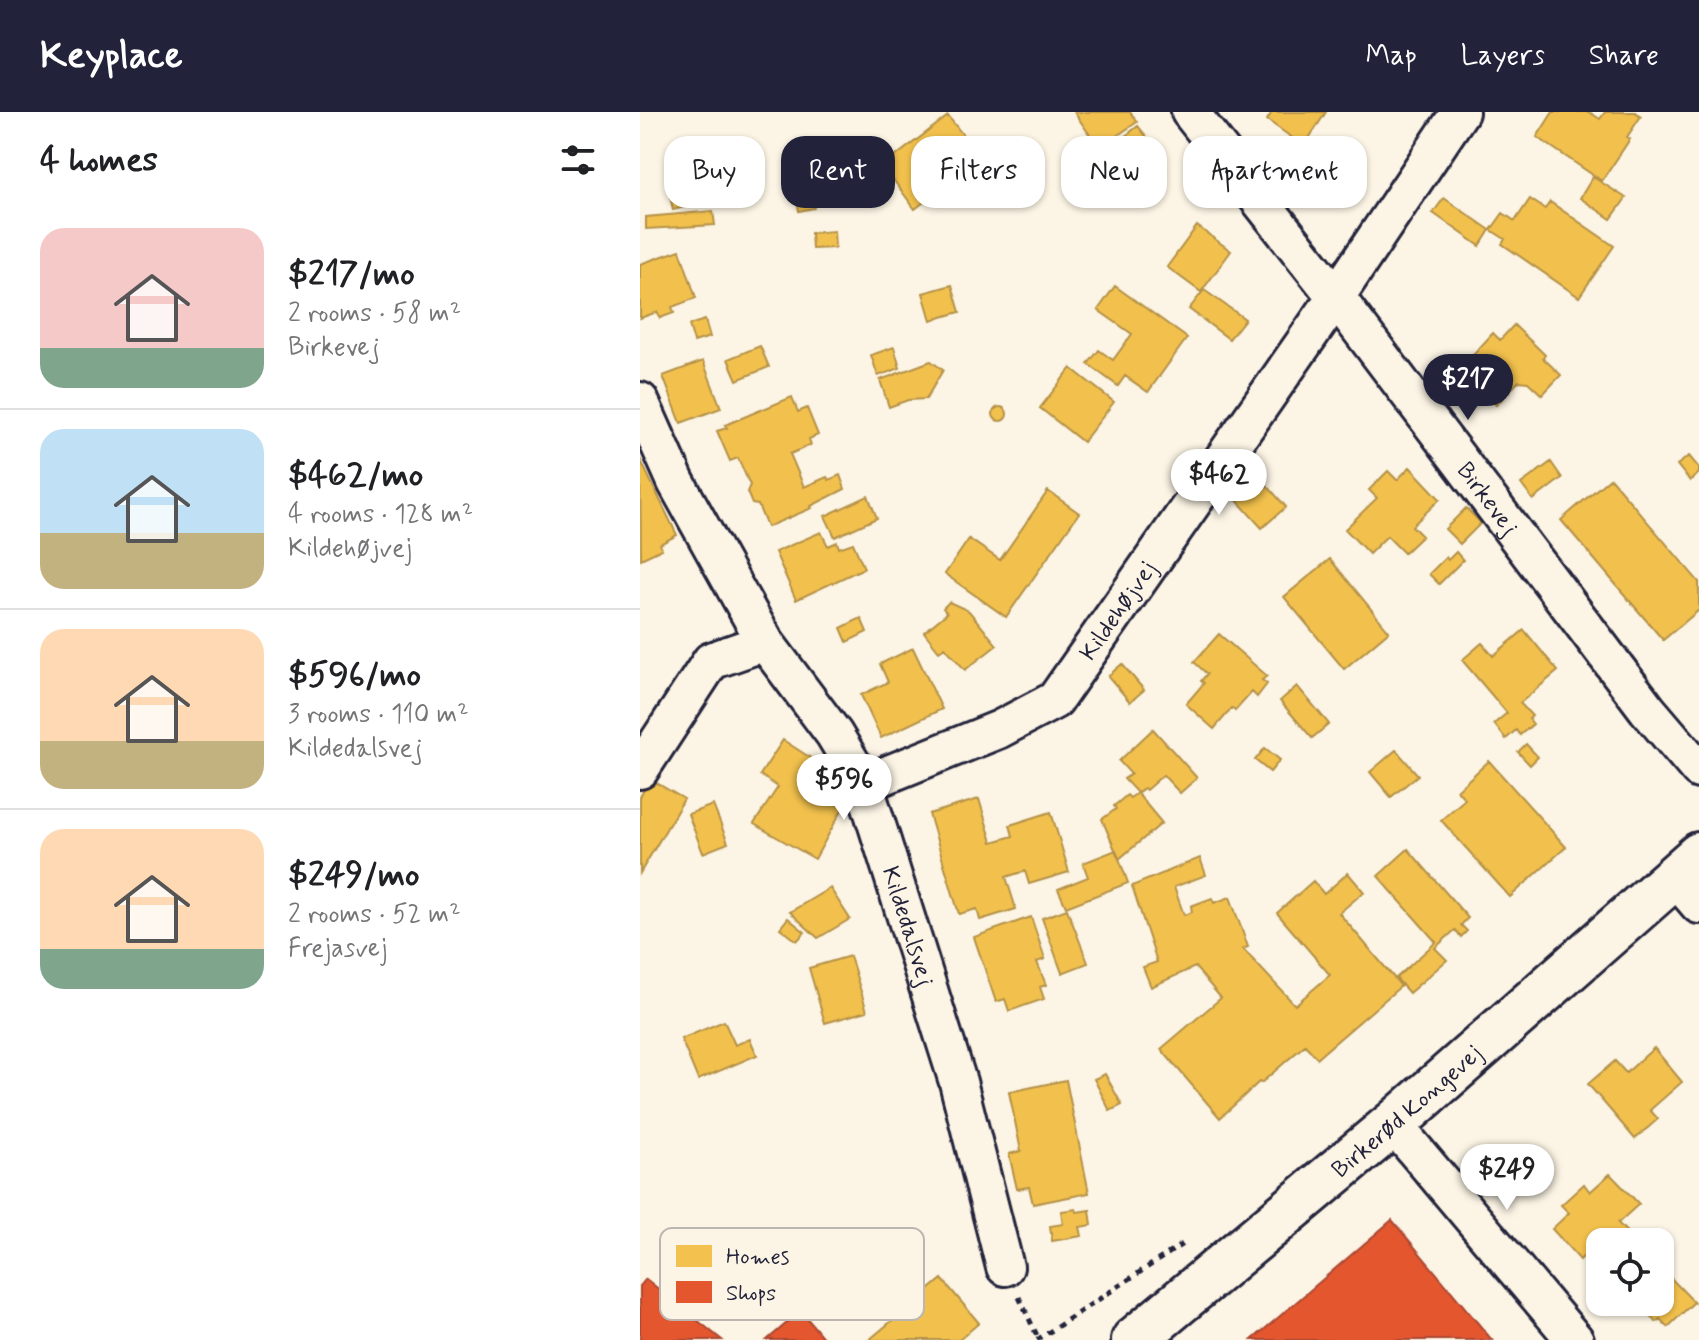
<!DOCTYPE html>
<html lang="en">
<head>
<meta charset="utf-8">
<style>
	:root { --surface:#fff; --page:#f2f2f2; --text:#202124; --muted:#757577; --line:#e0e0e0; --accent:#22223b }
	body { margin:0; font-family:Mynerve,sans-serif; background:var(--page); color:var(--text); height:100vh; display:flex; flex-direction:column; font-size:30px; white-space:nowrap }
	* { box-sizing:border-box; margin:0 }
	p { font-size:26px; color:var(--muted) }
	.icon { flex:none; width:44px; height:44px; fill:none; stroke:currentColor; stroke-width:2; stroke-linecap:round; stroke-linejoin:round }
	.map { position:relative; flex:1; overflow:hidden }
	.panel { display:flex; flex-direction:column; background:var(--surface); width:640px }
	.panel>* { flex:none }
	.banner { position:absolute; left:24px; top:24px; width:760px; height:72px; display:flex; gap:16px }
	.controls { position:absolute; left:946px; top:1116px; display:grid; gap:16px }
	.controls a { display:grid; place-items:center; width:88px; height:88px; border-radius:16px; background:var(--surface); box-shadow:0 2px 6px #0004; font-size:40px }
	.price { position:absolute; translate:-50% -68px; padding:0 18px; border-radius:28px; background:#fff; color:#222; font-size:26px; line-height:52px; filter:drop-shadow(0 2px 4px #0008) }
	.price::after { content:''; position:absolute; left:50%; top:48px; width:24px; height:18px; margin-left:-12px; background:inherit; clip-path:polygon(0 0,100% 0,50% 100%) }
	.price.current { background:var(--accent); color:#fff }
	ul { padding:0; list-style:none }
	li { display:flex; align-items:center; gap:24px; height:200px; padding:0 40px }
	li+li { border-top:2px solid var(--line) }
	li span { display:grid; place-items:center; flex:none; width:224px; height:160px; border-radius:24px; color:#555 }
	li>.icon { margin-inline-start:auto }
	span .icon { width:96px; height:96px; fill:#fffc; stroke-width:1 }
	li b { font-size:34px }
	h2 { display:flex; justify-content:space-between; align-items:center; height:96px; padding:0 40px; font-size:34px }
	.tag { padding:0 28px; border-radius:24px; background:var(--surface); box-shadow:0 2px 6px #0004; font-size:28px; line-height:72px }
	.tag.current { background:var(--accent); color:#fff }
	header { display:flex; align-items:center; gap:48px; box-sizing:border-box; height:112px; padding:0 40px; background:var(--accent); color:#fff }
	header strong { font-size:38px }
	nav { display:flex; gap:44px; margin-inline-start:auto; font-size:28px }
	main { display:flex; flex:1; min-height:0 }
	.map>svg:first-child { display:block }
	.homes { fill:#f2c14e; stroke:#b49148; stroke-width:2 }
	.shops { fill:#e4572e; stroke:#aa4732; stroke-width:2 }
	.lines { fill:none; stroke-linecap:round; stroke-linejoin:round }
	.minor-casing { stroke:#22223b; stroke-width:42 }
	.secondary-casing { stroke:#22223b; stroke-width:50 }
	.path { stroke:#22223b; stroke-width:5; stroke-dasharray:6 6; stroke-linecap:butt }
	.minor { stroke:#fcf5e5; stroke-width:36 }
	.secondary { stroke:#fcf5e5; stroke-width:44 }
	.labels { text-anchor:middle; stroke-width:8; stroke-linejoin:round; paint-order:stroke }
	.street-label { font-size:24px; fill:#22223b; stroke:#fcf5e5 }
	.key { fill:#fcf5e5; stroke:#bbb6b2; stroke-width:2 }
	.key-label { font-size:22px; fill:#22223b }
</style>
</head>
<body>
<header>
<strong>Keyplace</strong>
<nav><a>Map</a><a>Layers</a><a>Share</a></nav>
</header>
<main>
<section class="panel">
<h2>4 homes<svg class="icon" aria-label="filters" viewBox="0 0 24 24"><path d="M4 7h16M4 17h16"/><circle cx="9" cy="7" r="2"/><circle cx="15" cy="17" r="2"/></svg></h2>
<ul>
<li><span style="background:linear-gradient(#f6c9c9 75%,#7fa58c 0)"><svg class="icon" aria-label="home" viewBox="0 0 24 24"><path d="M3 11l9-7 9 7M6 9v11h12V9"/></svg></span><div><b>$217/mo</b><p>2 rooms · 58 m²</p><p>Birkevej</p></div></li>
<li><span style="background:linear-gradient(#bfe0f5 65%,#c2b280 0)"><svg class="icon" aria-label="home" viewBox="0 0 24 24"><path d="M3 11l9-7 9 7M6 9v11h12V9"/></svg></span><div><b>$462/mo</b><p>4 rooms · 128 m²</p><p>Kildehøjvej</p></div></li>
<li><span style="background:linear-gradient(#ffd9b3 70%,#c2b280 0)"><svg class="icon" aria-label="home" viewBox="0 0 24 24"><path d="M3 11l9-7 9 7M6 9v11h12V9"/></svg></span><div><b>$596/mo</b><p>3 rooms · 110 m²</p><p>Kildedalsvej</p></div></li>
<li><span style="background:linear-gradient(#ffd9b3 75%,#7fa58c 0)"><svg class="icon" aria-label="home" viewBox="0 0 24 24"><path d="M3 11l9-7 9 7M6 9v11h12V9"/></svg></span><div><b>$249/mo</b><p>2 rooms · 52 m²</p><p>Frejasvej</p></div></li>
</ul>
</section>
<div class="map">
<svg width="1059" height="1228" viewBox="0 0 1059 1228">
	<rect width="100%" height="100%" fill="#fcf5e5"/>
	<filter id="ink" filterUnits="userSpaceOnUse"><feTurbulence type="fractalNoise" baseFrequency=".0125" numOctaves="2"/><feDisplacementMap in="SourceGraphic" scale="16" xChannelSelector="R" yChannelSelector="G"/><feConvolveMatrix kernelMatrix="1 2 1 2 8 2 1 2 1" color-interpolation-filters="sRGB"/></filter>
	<g filter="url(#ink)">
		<!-- homes -->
		<path class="homes" d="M434,0h56l7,10 -38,26z
			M632,0h54l-22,34 -37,-26z
			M913,0h36l11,7 5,-7h30l6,4 -14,21 3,2 -28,42 -65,-44z
			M308,4l33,42 -66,51 -32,-43z
			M498,14l17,21 -35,28 -17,-21z
			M953,65l33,21 -15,21 -31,-21z
			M48,70l5,23 -20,5 -5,-23z
			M170,73l4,23 -15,3 -4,-24z
			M804,86l46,32 -10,16 -47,-33z
			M890,87l15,10 5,-7 64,44 -35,51 -77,-53 3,-5 -14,-9 12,-17 12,8z
			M73,99l2,14 -69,4v-12z
			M557,114l34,25 -30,41 -34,-25z
			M194,119l1,17 -23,1 -1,-16z
			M40,138l16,48 -24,9 2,6 -14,5 -3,-6 -17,6v-54z
			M312,173l8,27 -29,8 -8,-27z
			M475,174l72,52 -39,54 -23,-16 -7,10 -30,-22 11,-14 14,10 19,-26 -34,-24z
			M564,178l41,29 -16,20 -40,-30z
			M65,208l5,17 -16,5 -5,-17z
			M874,213l31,30 -2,3 18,17 -19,20 -14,-13 -9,-1 -23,24 -30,-28 13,-14 -7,-7 21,-23 7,7z
			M120,234l9,21 -32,13 -9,-21z
			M254,235l6,21 -22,8 -7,-21z
			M63,249l18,47 -40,15 -18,-47z
			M291,249l12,9 -17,29 -18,1 -19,7 -9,-27z
			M431,256l43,34 -31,40 -43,-34z
			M152,285l6,15 9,-4 11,27 -9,4 2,6 -21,9 14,33 23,-10 2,3 11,-5 5,14 -34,17 1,2 -45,19 -9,-22 -6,-1 -5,-12 3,-7 -12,-27 -8,3 -13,-30 10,-3 -2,-3z
			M353 302a7 7 0 1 1 14 0a7 7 0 1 1-14 0Z
			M1049,344l10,12v5l-9,8 -13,-16z
			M0,347l37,76 -17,9 2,5 -21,10z
			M911,350l11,16 -29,22 -12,-16z
			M770,355l30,32 -28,27 10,10 -18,17 -17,-17 -18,18 -24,-25 32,-31 -8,-8 19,-19 9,9z
			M617,362l29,33 -24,21 -29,-32z
			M970,366l89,104v28l-36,30 -102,-120z
			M408,379l31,22 -73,104 -61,-43 24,-35 31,21z
			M228,384l9,22 -42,19 -10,-21z
			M826,396l15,15 -21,21 -15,-15z
			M181,420l7,14 9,-4 2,6 14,-5 11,25 -68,32 -21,-48z
			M816,440l7,8 -24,24 -10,-10 17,-17 2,3z
			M690,447l59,72 -45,38 -60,-72z
			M309,490l20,9 28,34 -32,25 -20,-23 -6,4 -15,-19 23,-19 -4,-5z
			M221,506l6,14 -20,10 -6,-14z
			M884,518l34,41 -38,32 12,13 -3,3 4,5 -13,11 -4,-5 -10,9 -12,-15 13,-11 -45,-53 20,-17 11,13z
			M579,522l48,42 -5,4 5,4 -10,13 -5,-5 -17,19 -3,-3 -18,21 -28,-25 18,-21 -3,-2 6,-7 -13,-12z
			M273,536l29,61 -61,29 -20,-43 27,-13 -8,-18z
			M482,552l22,26 -14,12 -22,-26z
			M657,574l32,38 -17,14 -32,-37z
			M513,617l44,49 -17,15 -17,-18 -17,15 -2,-2 -7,5 -13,-14 7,-5 -12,-13z
			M143,628l54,35 11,24 -33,60 -61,-35 24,-37 -18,-12z
			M886,632l12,13 -8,8 -12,-13z
			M625,636l15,12 -10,12 -15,-12z
			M756,638l22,25 -27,22 -21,-25z
			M849,649l77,86 -56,50 -69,-77 24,-21 -8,-9z
			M10,667l34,20 -44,74v-76z
			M497,681l25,30 -43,36 -17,-40 14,-10 -2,-3 13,-11 3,3z
			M339,687l13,43 21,-6 -3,-11 41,-13 18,60 -40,12 -4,-13 -19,6 10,32 -36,11 -3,-11 -18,5 -30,-100z
			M73,693l15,38 -25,10 -15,-39z
			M768,737l60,69 -7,7 6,6 -6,6 -6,-7 -20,18 12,12 -38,33 -13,-15 40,-36 -58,-66z
			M476,738l12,33 -62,24 -8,-18 30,-12 -5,-14z
			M560,746l6,17 -32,12 10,28 8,-3 -1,-6 21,-8 2,5 16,-6 18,50 -5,2 52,56 35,-30 -53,-62 36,-32 11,13 24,-21 16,19 -25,21 62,73 -84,72 -12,-13 -44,38 -2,-1 -39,36 -59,-69 60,-51 -26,-31 -44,20 -8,-20 14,-5 -25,-76z
			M190,776l20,31 -32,19 -28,-26z
			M427,797l21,54 -26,10 -20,-55z
			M391,805l14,42 -8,3 9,23 -6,2 4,12 -35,12 -4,-12 -9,3 -22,-65z
			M148,806l17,14 -8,9 -17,-13z
			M210,844l17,55 -42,12 -16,-55z
			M84,909l11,24 15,-6 7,16 -59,25 -17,-41z
			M1014,936l28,34 -32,28 8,9 -23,20 -47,-55 27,-23 11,12z
			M465,962l17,31 -12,6 -16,-32z
			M426,968l23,113 -56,11 -4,-17 -12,2 -8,-35 12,-3 -12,-59z
			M970,1062l29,30 -21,19 18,19h-36v21l-11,-12 -9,9 -28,-31 17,-16 -8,-8 23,-21 6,8z
			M436,1097l1,3 13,-2 2,15 -12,2 2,9 -30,5 -2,-15 13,-2 -2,-13z
			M1020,1155l34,35 -26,25 -8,-8 -4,3 -19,-20h23z
			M302,1167l37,44 -20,17h-90z"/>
		<!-- shops -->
		<path class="shops" d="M752,1108l100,120h-240z
			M6,1167l76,61h-82v-54z
			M161,1199l24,29h-58z"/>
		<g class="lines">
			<!-- minor casing -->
			<g class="minor-casing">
				<g id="minor">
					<path id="s1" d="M550,0l146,185 311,412 52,61"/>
					<path id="s2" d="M0,289l36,81 89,160 69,92 30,50 94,298 47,185"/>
					<path d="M0,658l71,-109 54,-19"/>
					<path id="s3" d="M224,672l136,-55 55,-29 281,-403 124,-185"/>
					<path d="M1035,765l24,28"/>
					<path d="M753,1012l182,216"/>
				</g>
			</g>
			<!-- secondary casing -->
			<g class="secondary-casing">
				<g id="secondary">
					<path id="s4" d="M494,1228l259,-216 306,-269"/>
				</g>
			</g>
			<!-- path -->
			<path class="path" d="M379,1185l20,43
				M397,1228l147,-97"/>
			<!-- minor -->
			<use href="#minor" class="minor"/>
			<!-- secondary -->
			<use href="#secondary" class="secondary"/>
		</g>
	</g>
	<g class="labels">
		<!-- street labels -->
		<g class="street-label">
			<text dy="8" stroke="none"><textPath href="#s1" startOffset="488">Birkevej</textPath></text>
			<text dy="8" stroke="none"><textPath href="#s3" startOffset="318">Kildehøjvej</textPath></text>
			<text dy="8" stroke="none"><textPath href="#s2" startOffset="594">Kildedalsvej</textPath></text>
			<text dy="8" stroke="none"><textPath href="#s4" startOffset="356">Birkerød Kongevej</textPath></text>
		</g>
	</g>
	<!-- legend -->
	<rect x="20" y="1116" width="264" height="92" rx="12" class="key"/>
	<rect x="36" y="1133" width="36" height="22" fill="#f2c14e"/>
	<rect x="36" y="1169" width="36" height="22" fill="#e4572e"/>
	<g class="key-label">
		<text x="86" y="1152">Homes</text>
		<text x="86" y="1188">Shops</text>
	</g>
</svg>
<div class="controls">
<a><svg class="icon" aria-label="locate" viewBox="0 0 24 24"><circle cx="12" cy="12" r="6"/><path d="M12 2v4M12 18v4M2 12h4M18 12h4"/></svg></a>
</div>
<b class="price current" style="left:828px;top:310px">$217</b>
<b class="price" style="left:579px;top:405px">$462</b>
<b class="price" style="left:204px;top:710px">$596</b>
<b class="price" style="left:867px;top:1100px">$249</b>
<div class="banner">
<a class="tag">Buy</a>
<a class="tag current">Rent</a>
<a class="tag">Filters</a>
<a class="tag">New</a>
<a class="tag">Apartment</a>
</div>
</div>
</main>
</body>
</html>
